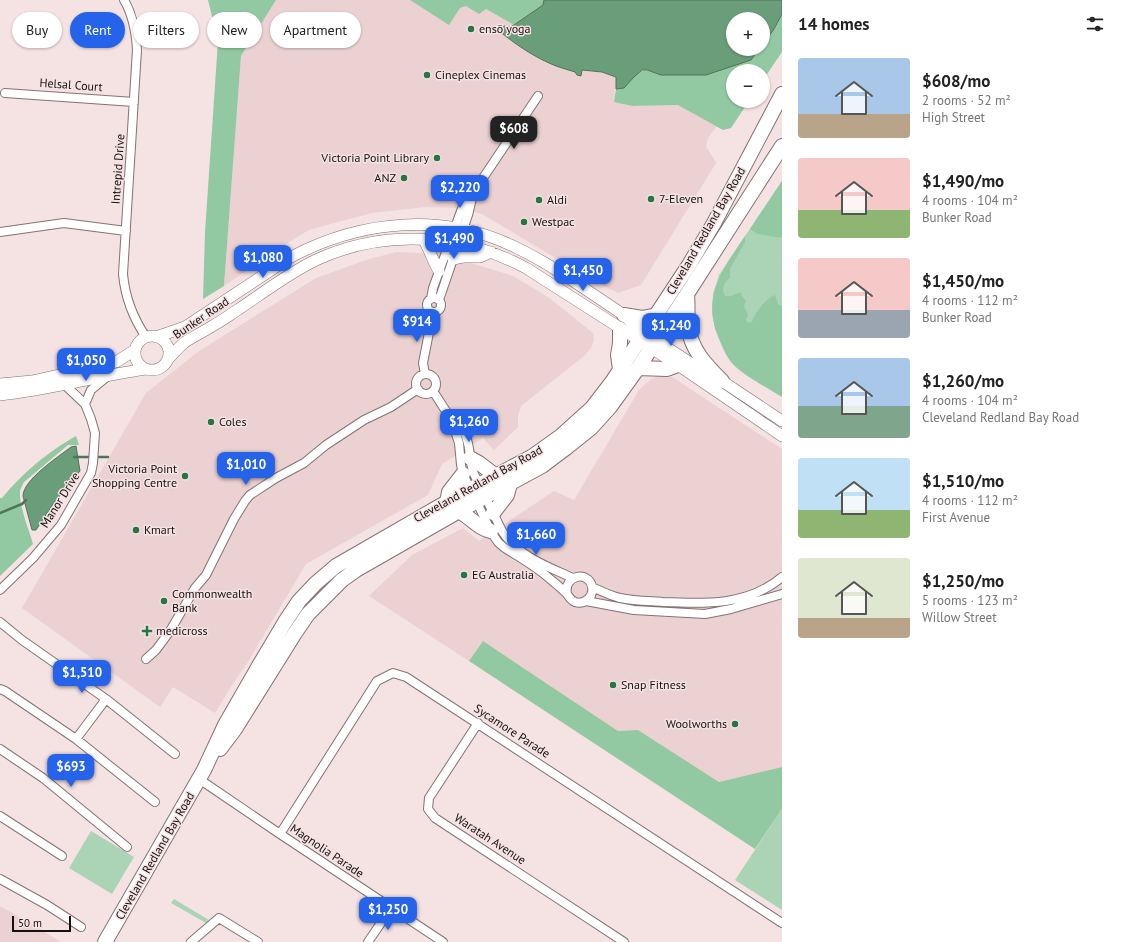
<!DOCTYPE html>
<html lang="en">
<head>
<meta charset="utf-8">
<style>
	:root { --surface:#fff; --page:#f2f2f2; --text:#222; --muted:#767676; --accent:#2563eb }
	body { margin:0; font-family:"PT Sans",sans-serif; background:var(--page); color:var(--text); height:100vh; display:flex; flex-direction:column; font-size:15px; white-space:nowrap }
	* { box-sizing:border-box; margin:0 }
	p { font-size:13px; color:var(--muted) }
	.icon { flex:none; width:22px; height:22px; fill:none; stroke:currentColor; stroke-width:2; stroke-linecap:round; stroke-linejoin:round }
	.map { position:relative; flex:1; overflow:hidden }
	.side { display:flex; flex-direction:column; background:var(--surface); width:340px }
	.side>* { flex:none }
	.banner { position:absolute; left:12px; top:12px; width:380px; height:36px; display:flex; gap:8px }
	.tools { position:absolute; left:726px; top:12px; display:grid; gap:8px }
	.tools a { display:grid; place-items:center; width:44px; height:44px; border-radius:50%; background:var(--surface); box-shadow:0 1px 3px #0004; font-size:20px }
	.scale { position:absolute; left:12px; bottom:10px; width:59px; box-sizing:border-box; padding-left:4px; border:2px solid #161010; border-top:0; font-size:11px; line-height:14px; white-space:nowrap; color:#161010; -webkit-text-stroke:3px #f5e2e3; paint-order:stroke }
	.price { position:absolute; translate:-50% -34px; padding:0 9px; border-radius:8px; background:var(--accent); color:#fff; font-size:13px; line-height:26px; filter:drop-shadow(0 1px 2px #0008) }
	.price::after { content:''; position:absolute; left:50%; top:24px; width:12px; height:9px; margin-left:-6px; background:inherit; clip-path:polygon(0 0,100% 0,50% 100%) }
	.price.selected { background:#222; color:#fff }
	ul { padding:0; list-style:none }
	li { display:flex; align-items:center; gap:12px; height:100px; padding:0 16px }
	li span { display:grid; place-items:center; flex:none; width:112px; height:80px; border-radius:4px; color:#555 }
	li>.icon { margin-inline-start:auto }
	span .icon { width:48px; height:48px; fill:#fffc; stroke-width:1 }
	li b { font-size:17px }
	h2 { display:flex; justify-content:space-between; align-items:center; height:48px; padding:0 16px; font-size:17px }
	.chip { padding:0 14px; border-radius:18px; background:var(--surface); box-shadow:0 1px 3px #0004; font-size:14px; line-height:36px }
	.chip.selected { background:var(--accent); color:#fff }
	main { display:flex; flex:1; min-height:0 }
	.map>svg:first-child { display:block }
	.built { fill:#ebd1d2 }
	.green { fill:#abd4b6 }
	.forest { fill:#93c9a2 }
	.water { fill:#6a9e7a; stroke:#51735a }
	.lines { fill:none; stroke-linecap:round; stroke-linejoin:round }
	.stream { stroke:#51735a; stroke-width:2.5 }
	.street-casing { stroke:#847374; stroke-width:10 }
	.secondary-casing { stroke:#847374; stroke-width:12 }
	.highway-casing { stroke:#847374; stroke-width:16 }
	.street { stroke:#fff; stroke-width:8 }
	.secondary { stroke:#fff; stroke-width:11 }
	.highway { stroke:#fff; stroke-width:14 }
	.poi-dot { fill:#257545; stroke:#f5e2e3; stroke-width:1.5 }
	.labels { text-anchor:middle; stroke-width:3; stroke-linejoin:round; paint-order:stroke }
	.poi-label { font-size:12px; fill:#161010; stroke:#f5e2e3; text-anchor:start }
	.street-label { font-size:12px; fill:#161010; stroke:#f5e2e3 }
</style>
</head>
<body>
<main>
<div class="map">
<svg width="782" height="942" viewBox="0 0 782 942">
	<rect width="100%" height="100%" fill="#f5e2e3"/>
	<!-- built -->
	<path class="built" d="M276,0h200l13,11 25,14 68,45 20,2 14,5 -2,25 18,4 47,-1 38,21 -9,12 -2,8 10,17 -75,122 -23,8 -24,-12 -112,-67 -22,-6 -35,-1 -53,6 -49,13 -14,4 -23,14 -62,42 17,-230z
		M397,252l40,2 37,10 39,12 35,21 45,36 1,7 -3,8 -7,8 -63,50 -3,9v12l-24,23 -11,-12 -41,26 -14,31 -122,69 -58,98 -16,23 -17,28 -42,-26 -13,20 -138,-99 124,-215 53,-42 117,-73 53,-19z
		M661,375l11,2 110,72v318l-63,15 -81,-52 -20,1 -135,-90 -14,20 -100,-65 43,-41 51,-27 16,13 75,-50 20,9 65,-110 12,-11z
		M0,906l33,19 28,17h-61z"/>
	<!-- green -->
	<path class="green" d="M782,181v216l-44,-28 -8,-8 -15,-32 -3,-16 1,-19 6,-19z
		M782,809v101l-47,-30z
		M91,831l43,26 -22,37 -43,-26z
		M174,899l35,21 -3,3 -35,-20z"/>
	<!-- forest -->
	<path class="forest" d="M208,0h68l-35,56 -17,230 -21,13 2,-67 13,-191z
		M410,0h134l-1,5 -29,20 -28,-16 -7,5 -13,-8 -6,2 -11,17z
		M782,14v38l-19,28v-9h-30v30h16l-18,27 -8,2 -45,-25 -46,1 -18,-4 2,-13 8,-1c15,-17 14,-22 37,-13l90,-15 8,-11h4v-5l11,-15z
		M782,181v57l-25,-4 -7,-5z
		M745,236v6l-15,27v9c-6,5 -9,10 -5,18h6l10,-4 1,4 4,5 -2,5 4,9 -2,5 2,3 4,-1c3,-10 13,-23 23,-27l3,9 4,2v91c-14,-9 -34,-19 -46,-30 -8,-7 -13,-18 -17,-28 -18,-44 3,-68 26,-103z
		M76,436l3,9h-11l-44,37c-1,2 -3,6 -4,9 -1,16 9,38 13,53l-33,32v-78h2c23,-27 43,-44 74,-62z
		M483,641l135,90 20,-1 81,52 63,-15v42l-27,40 -286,-188z"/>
	<!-- water -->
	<path class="water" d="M544,0h238v14l-8,15 -11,15v-25h-30v30h26l-8,11 -45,15h-45l-14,-5h-5l-8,7 -10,11 -8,1v-12l-14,-5 -20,-2 -1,6 -4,-1 -2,-3c-9,-3 -18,-5 -26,-9 -18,-8 -35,-20 -50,-32l5,-5 5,1 5,-2 29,-20z
		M76,446l4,25 -27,33 -17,26h-4l-9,-34c0,-16 35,-39 48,-49z"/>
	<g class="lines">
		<!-- stream -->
		<path class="stream" d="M74,457h34
			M0,513l22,-9 4,-4"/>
		<!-- street casing -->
		<g class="street-casing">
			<path id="street" d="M124,0c9,15 12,33 13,50l-14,224c2,22 10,44 23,63
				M5,93l129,9
				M0,232l64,-9 62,8
				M427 305a7 7 0 1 1 14 0a7 7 0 1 1-14 0Z
				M431,299l2,-11 28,-77 4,-8 8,-10 65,-97
				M439,300l29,-85 5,-21
				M425,374l-2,-11 10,-51
				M416 384a10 10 0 1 1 20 0a10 10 0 1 1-20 0Z
				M433,391c6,9 11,18 18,27 5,7 12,10 15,19 5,12 3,25 8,37l28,57c16,25 46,36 71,47
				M85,404l6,-14 17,-14
				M451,419l8,24 2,22 2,9c6,13 13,26 19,39 5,10 9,20 16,29 5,6 13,10 20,14 8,5 17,11 25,17 8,7 16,13 23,20 3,3 4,7 9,9 9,3 19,-5 17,-15 -3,-17 -29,-12 -25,7
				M592,587c9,4 19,9 28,11 14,3 29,3 43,4 42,2 85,4 119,-25
				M0,590l33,-32 28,-33 30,-52 2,-10 2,-30 -4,-14 -6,-15 -20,-19
				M586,601l48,9 71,4 26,-5 51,-15
				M0,622l22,18 84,59 69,55
				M146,659l10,-9 14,-19 25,-43 11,-13 28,-56 11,-18 5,-6 26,-17 28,-15 22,-18 38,-25 27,-13 27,-18
				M0,689l5,2 71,48 79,63
				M478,723l-49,75 -1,11 7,9 189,124
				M76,739l30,-40
				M0,749l43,29 84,69
				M199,779l81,55 163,108
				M0,816l62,40
				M280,834l97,-153 16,-8 13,4 376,246
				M0,879l47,26 34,22
				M191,942l28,-24 39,24
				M368,942l23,-34"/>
		</g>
		<!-- secondary casing -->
		<g class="secondary-casing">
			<path id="secondary" d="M423,239c7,10 9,21 16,32
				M453,259l10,-2h17l11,-5
				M135 353a17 17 0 1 1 34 0a17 17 0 1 1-34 0Z
				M156,337l29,-10 106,-70c72,-38 155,-45 228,-8 37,18 71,44 105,66l7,7 35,25 37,24 19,10 60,40
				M168,359c6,-6 11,-12 17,-17 9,-6 20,-11 29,-17 9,-5 17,-11 25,-16 25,-17 50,-36 77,-49 67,-31 145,-27 210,8l152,97 104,71
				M0,384l32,-3 67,-15 17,-4 19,-12
				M0,395c49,-5 97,-19 146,-26"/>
		</g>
		<!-- highway casing -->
		<g class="highway-casing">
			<path id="highway" d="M687,294c1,11 0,22 1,32 3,24 18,39 34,55
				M624,315l18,3 15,-3
				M620,329v14l-2,12 2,14
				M638,368l29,1 11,-4
				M470,458l9,5 17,13
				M447,502l2,-10 14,-18
				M459,511c11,6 20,18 32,20
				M493,513l14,-18 3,-11
				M220,749l15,-20 60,-96 13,-19 34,-34 14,-10 103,-59 83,-45 24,-18 25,-20 19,-21 28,-39 49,-74 95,-148
				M105,942l99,-172 21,-45 35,-61 25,-42 14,-21 17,-18 20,-17 111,-64 86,-46 28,-20 31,-28 20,-26 77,-117 25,-42 68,-129"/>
		</g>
		<!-- street -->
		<use href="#street" class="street"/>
		<!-- secondary -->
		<use href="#secondary" class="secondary"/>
		<!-- highway -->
		<use href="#highway" class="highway"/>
	</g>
	<!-- markers -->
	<g class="poi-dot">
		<circle cx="471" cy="29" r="4"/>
		<circle cx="427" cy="75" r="4"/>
		<circle cx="437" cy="158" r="4"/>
		<circle cx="404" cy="178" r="4"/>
		<circle cx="651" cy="199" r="4"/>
		<circle cx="539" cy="200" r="4"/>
		<circle cx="524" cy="222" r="4"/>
		<circle cx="211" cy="422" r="4"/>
		<circle cx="185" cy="476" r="4"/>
		<circle cx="136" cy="530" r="4"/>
		<circle cx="464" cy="575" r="4"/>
		<circle cx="164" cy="601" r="4"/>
		<path d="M145 625h4v4h4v4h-4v4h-4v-4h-4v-4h4z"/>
		<circle cx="613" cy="685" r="4"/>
		<circle cx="735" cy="724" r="4"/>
	</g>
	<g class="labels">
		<!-- poi labels -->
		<g class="poi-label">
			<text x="479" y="33">ensō yoga</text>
			<text x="435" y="79">Cineplex Cinemas</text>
			<text x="429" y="162" text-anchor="end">Victoria Point Library</text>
			<text x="396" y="182" text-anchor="end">ANZ</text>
			<text x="659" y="203">7-Eleven</text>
			<text x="547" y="204">Aldi</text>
			<text x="532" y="226">Westpac</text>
			<text x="219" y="426">Coles</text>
			<text x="177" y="473" text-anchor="end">Victoria Point<tspan x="177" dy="14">Shopping Centre</tspan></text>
			<text x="144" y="534">Kmart</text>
			<text x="472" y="579">EG Australia</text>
			<text x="172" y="598">Commonwealth<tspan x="172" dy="14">Bank</tspan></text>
			<text x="156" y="635">medicross</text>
			<text x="621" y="689">Snap Fitness</text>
			<text x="727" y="728" text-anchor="end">Woolworths</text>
		</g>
		<!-- street labels -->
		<g class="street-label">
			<text transform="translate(71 85) rotate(4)" y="4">Helsal Court</text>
			<text transform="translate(118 169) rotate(-86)" y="4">Intrepid Drive</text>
			<text transform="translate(706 231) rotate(-60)" y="4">Cleveland Redland Bay Road</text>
			<text transform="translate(201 318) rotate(-34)" y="4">Bunker Road</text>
			<text transform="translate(478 484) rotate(-29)" y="4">Cleveland Redland Bay Road</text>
			<text transform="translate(60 500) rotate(-58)" y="4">Manor Drive</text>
			<text transform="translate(512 731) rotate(33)" y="4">Sycamore Parade</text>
			<text transform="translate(490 839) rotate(33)" y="4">Waratah Avenue</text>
			<text transform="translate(327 851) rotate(34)" y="4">Magnolia Parade</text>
			<text transform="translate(155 856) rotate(-60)" y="4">Cleveland Redland Bay Road</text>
		</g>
	</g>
</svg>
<div class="tools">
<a>+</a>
<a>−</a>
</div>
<div class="scale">50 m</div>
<b class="price selected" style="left:514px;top:150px">$608</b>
<b class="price" style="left:460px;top:209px">$2,220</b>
<b class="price" style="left:454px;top:260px">$1,490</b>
<b class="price" style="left:263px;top:279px">$1,080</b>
<b class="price" style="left:583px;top:292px">$1,450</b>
<b class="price" style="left:417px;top:343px">$914</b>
<b class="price" style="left:671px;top:347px">$1,240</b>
<b class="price" style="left:86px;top:382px">$1,050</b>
<b class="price" style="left:469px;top:443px">$1,260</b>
<b class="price" style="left:246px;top:486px">$1,010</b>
<b class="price" style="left:536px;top:556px">$1,660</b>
<b class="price" style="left:82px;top:694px">$1,510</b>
<b class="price" style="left:71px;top:788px">$693</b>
<b class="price" style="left:388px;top:931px">$1,250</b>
<div class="banner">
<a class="chip">Buy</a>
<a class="chip selected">Rent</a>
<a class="chip">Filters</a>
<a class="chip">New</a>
<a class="chip">Apartment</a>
</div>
</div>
<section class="side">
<h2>14 homes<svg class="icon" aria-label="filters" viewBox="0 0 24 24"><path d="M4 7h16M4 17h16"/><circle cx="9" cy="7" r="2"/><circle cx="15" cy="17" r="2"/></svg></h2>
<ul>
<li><span style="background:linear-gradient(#a9c7e8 70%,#b9a48a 0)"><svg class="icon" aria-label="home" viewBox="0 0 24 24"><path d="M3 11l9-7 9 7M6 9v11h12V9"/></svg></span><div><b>$608/mo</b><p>2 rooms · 52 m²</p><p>High Street</p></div></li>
<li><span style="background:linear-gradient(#f6c9c9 65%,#8fb573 0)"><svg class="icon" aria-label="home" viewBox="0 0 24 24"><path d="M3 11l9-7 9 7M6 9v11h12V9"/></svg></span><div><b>$1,490/mo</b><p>4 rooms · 104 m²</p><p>Bunker Road</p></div></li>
<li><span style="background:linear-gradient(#f6c9c9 65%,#9aa5b1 0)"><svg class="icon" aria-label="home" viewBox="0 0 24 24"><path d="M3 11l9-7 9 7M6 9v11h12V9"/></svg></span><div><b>$1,450/mo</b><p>4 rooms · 112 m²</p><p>Bunker Road</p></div></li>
<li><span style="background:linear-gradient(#a9c7e8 60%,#7fa58c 0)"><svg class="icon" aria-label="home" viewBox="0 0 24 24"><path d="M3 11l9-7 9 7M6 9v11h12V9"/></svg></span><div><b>$1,260/mo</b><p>4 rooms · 104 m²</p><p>Cleveland Redland Bay Road</p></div></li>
<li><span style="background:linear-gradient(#bfe0f5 65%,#8fb573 0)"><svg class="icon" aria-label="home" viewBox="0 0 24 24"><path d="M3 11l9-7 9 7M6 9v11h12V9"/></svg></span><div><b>$1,510/mo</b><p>4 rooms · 112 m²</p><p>First Avenue</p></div></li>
<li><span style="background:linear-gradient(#dfe7d0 75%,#b9a48a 0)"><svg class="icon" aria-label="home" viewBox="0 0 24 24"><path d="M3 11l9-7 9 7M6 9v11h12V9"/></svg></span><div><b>$1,250/mo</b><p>5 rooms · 123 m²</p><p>Willow Street</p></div></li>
</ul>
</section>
</main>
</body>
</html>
